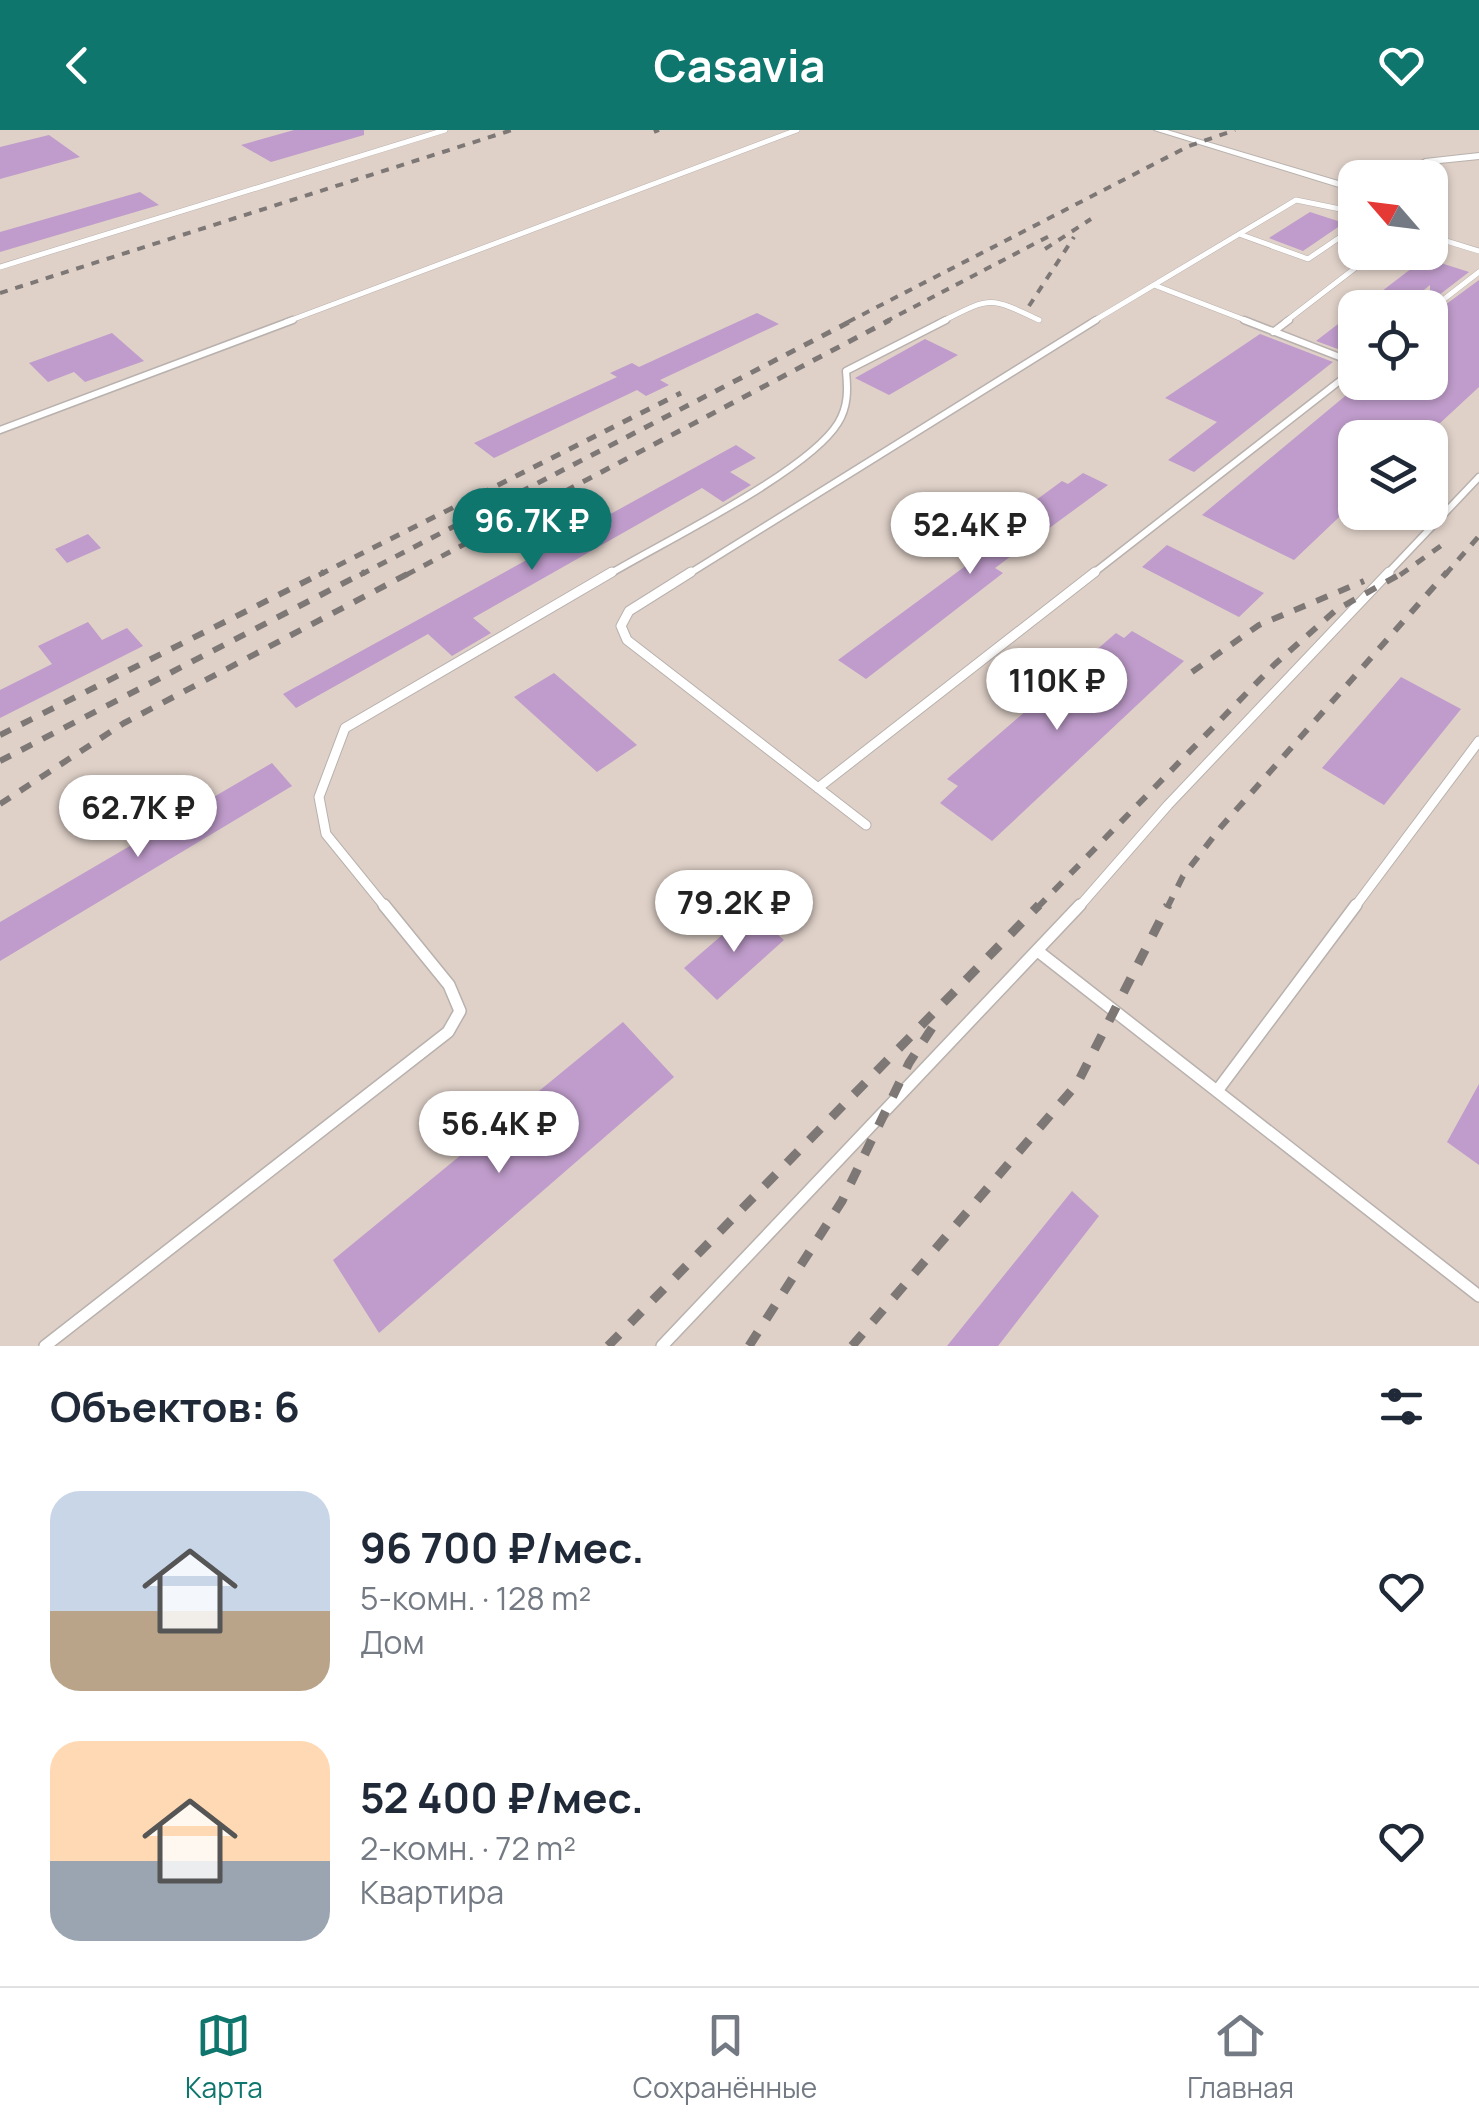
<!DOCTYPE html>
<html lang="ru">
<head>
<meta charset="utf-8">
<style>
	:root { --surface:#fff; --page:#f2f2f3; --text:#1f2937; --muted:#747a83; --line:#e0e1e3; --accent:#0f766e }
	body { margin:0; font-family:Manrope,sans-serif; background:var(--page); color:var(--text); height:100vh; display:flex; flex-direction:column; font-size:38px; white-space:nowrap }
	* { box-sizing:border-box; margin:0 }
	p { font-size:32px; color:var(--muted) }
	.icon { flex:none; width:55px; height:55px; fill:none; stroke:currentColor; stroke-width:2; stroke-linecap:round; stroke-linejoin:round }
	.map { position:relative; height:1216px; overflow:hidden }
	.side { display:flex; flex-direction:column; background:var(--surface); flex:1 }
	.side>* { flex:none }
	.needle { width:65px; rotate:298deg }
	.controls { position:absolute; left:1338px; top:30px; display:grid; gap:20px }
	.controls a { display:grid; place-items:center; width:110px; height:110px; border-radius:20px; background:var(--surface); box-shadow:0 2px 8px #0004; font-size:50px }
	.price { position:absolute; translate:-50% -85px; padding:0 22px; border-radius:35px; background:#fff; color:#222; font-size:32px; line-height:65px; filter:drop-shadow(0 2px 5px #0008) }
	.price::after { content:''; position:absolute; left:50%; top:60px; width:30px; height:22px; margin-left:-15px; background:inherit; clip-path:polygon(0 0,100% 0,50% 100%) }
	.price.current { background:var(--accent); color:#fff }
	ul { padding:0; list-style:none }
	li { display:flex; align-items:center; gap:30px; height:250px; padding:0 50px }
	li span { display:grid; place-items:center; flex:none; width:280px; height:200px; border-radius:30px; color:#555 }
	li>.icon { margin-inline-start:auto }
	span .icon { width:120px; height:120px; fill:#fffc; stroke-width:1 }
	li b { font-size:42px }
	h2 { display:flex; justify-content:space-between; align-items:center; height:120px; padding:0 50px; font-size:42px }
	header { display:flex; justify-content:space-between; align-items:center; height:130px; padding:0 50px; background:var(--accent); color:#fff; font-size:45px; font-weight:700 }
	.tabs { display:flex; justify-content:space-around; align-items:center; height:140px; border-top:2px solid var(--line); background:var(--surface); font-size:28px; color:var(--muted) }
	.tabs a { display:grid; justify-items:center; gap:5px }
	.tabs .current { color:var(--accent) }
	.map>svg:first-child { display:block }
	.built { fill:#dfd1c8; fill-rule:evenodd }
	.building { fill:#bf9ccb }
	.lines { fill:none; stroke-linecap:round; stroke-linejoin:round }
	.lane-far3-casing { stroke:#b8b1ad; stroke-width:6 }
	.lane-far2-casing { stroke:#b8b1ad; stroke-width:9 }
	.lane-far1-casing { stroke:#b8b1ad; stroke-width:11 }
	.lane-casing { stroke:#b8b1ad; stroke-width:14 }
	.street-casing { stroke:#b8b1ad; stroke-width:2 }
	.lane-far3 { stroke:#fff; stroke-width:5 }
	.lane-far2 { stroke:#fff; stroke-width:6 }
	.lane-far1 { stroke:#fff; stroke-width:9 }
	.lane { stroke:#fff; stroke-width:11 }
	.street { fill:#fff; fill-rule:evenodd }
	.rail-far3 { stroke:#7d7876; stroke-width:4; stroke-dasharray:8 8; stroke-linecap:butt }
	.rail-far2 { stroke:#7d7876; stroke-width:5; stroke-dasharray:10 10; stroke-linecap:butt }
	.rail-far1 { stroke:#7d7876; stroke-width:6; stroke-dasharray:12 12; stroke-linecap:butt }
	.rail { stroke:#7d7876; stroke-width:9; stroke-dasharray:16 16; stroke-linecap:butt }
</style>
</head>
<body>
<header><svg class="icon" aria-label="back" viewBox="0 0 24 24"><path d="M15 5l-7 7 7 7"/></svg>Casavia<svg class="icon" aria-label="heart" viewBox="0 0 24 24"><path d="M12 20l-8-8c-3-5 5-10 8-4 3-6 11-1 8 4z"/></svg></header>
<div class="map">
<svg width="1479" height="1216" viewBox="0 0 1479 1216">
	<rect width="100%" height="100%" fill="#e4ddd9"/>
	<!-- built -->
	<path class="built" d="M0,0h1479v1216h-1479zM1355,48h75v74h-75zM1355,178h75v74h-75zM1355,308h75v74h-75z"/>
	<!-- building -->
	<path class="building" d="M294,0h70v5l-93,27 -30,-17z
		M49,5l31,22 -80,22v-32z
		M140,62l19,13 -159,47v-20z
		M1310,82l34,11 -41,28 -34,-13z
		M1425,128l44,14 -39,30v-17l-28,23h-42z
		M1479,150v107l-55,51h-69v64l-61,58 -92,-45 160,-133h68v-66z
		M1355,181v34l-9,7 -30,-11z
		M757,183l22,11 -119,56 9,5 -23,11 -9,-6 -143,68 -20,-15 143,-66 -7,-4 22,-10 7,4z
		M112,203l32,28 -59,21 -11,-10 -26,10 -19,-19z
		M1260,204l73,28 -139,110 -26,-12 49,-38 -52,-24z
		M925,209l33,16 -69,40 -34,-17z
		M736,315l20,13 -26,14 21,13 -28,17 -21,-14 -229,130 18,15 -39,23 -24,-22 -132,74 -13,-14z
		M1083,343l25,12 -113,83 8,5 -137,106 -28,-19 175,-129 -11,-6 60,-44 6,3z
		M88,404l13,14 -34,15 -12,-14z
		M1167,415l97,48 -25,24 -97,-50z
		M88,492l14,18 25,-12 16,18 -143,72v-28l52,-26 -14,-18z
		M1132,501l52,30 -192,180 -52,-38 18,-17 -11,-7 169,-146 8,5z
		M554,543l83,72 -40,27 -83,-75z
		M1401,547l60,32 -77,96 -62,-37z
		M272,633l20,23 -292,175v-39z
		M750,781l34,29 -67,60 -33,-32z
		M623,892l51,55 -295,256 -46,-73z
		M1479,954v81l-32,-23z
		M1072,1061l27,25 -101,130h-51z"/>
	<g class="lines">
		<!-- lane-far3 casing -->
		<g class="lane-far3-casing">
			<path id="lane-far3" d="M1239,104l69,25 47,-32
				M1430,106l49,15
				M0,137l445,-137
				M1154,155l96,37
				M1430,180l49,-38
				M286,192l511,-192
				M941,192c50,-25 47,-26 98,-2
				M1092,192l204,-122 59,12
				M1285,192l91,-70"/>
		</g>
		<!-- lane-far2 casing -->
		<g class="lane-far2-casing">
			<path id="lane-far2" d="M1244,190l111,43
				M1273,202l16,-12
				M0,300l293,-110
				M608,445c55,-33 200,-103 230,-152 10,-16 10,-33 8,-52l100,-51
				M687,445l409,-255
				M1091,445l264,-206
				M1386,445l93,-98"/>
		</g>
		<!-- lane-far1 casing -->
		<g class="lane-far1-casing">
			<path id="lane-far1" d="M691,442l-62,39 -8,15 6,14 239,185
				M818,658l277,-216
				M386,778l-60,-74 -7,-37 26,-69 267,-156
				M1078,778l90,-103 221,-233
				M1354,778l125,-167"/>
		</g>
		<!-- lane casing -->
		<g class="lane-casing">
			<path id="lane" d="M1039,822l440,344
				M1217,961l139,-186
				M45,1216l403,-314 12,-21 -11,-26 -65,-80
				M662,1216l418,-441"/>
		</g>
		<!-- street casing -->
		<g class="street-casing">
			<path id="street" d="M1154,0h13l188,56v6z
				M1479,23v6l-49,5 -28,14h-12l35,-19z"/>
		</g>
		<!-- lane-far3 -->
		<use href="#lane-far3" class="lane-far3"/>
		<!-- lane-far2 -->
		<use href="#lane-far2" class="lane-far2"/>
		<!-- lane-far1 -->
		<use href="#lane-far1" class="lane-far1"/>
		<!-- lane -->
		<use href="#lane" class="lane"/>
		<!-- street -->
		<use href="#street" class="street"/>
		<!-- rail-far3 -->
		<path class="rail-far3" d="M654,2l5,-2
			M1045,119l46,-30
			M0,163l512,-163
			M1029,176l45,-69
			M848,192l341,-176 46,-16
			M885,192l170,-89"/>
		<!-- rail-far2 -->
		<path class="rail-far2" d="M319,445l362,-182
			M360,445l493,-255
			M406,445l484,-255
			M1400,445l42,-30
			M1445,445l34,-39"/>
		<!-- rail-far1 -->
		<path class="rail-far1" d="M1192,542l67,-47 105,-44
			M0,605l324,-163
			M0,631l365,-189
			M0,674l124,-81 287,-151
			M1037,778l238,-244 61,-54 68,-38
			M1167,778l16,-32 38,-49 226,-255"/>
		<!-- rail -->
		<path class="rail" d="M608,1216l431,-441
			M749,1216l93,-145 67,-138 23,-35
			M852,1216l225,-262 91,-179"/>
	</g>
</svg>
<div class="controls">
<a><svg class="needle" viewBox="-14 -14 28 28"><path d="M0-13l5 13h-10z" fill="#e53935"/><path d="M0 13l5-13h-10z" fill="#747a83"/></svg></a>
<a><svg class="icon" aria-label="locate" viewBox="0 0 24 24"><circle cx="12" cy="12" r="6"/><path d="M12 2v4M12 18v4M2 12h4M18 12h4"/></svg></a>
<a><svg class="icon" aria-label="layers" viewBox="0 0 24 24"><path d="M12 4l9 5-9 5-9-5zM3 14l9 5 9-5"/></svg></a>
</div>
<b class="price current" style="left:532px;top:443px">96.7K ₽</b>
<b class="price" style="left:970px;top:447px">52.4K ₽</b>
<b class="price" style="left:1057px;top:603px">110K ₽</b>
<b class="price" style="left:138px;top:730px">62.7K ₽</b>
<b class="price" style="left:734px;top:825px">79.2K ₽</b>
<b class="price" style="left:499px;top:1046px">56.4K ₽</b>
</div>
<section class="side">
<h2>Объектов: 6<svg class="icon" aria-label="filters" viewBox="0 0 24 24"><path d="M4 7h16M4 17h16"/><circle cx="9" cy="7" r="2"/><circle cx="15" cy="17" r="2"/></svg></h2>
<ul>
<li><span style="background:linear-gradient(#c9d6e8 60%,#b9a48a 0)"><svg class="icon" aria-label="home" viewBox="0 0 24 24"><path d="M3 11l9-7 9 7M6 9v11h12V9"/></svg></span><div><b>96 700 ₽/мес.</b><p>5-комн. · 128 m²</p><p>Дом</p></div><svg class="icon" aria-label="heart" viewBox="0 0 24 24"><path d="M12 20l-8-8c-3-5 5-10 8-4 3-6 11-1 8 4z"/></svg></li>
<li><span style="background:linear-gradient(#ffd9b3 60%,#9aa5b1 0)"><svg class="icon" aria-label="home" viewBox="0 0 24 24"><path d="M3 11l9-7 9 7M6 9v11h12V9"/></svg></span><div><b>52 400 ₽/мес.</b><p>2-комн. · 72 m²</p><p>Квартира</p></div><svg class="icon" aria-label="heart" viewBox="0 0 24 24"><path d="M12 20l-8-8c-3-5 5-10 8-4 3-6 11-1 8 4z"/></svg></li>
</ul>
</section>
<nav class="tabs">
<a class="current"><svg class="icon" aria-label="map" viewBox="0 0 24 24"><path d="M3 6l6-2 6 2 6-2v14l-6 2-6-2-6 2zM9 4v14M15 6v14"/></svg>Карта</a>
<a><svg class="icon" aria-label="saved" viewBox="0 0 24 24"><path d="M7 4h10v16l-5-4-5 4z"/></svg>Сохранённые</a>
<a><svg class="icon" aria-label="home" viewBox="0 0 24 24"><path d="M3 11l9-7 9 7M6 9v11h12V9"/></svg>Главная</a>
</nav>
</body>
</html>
